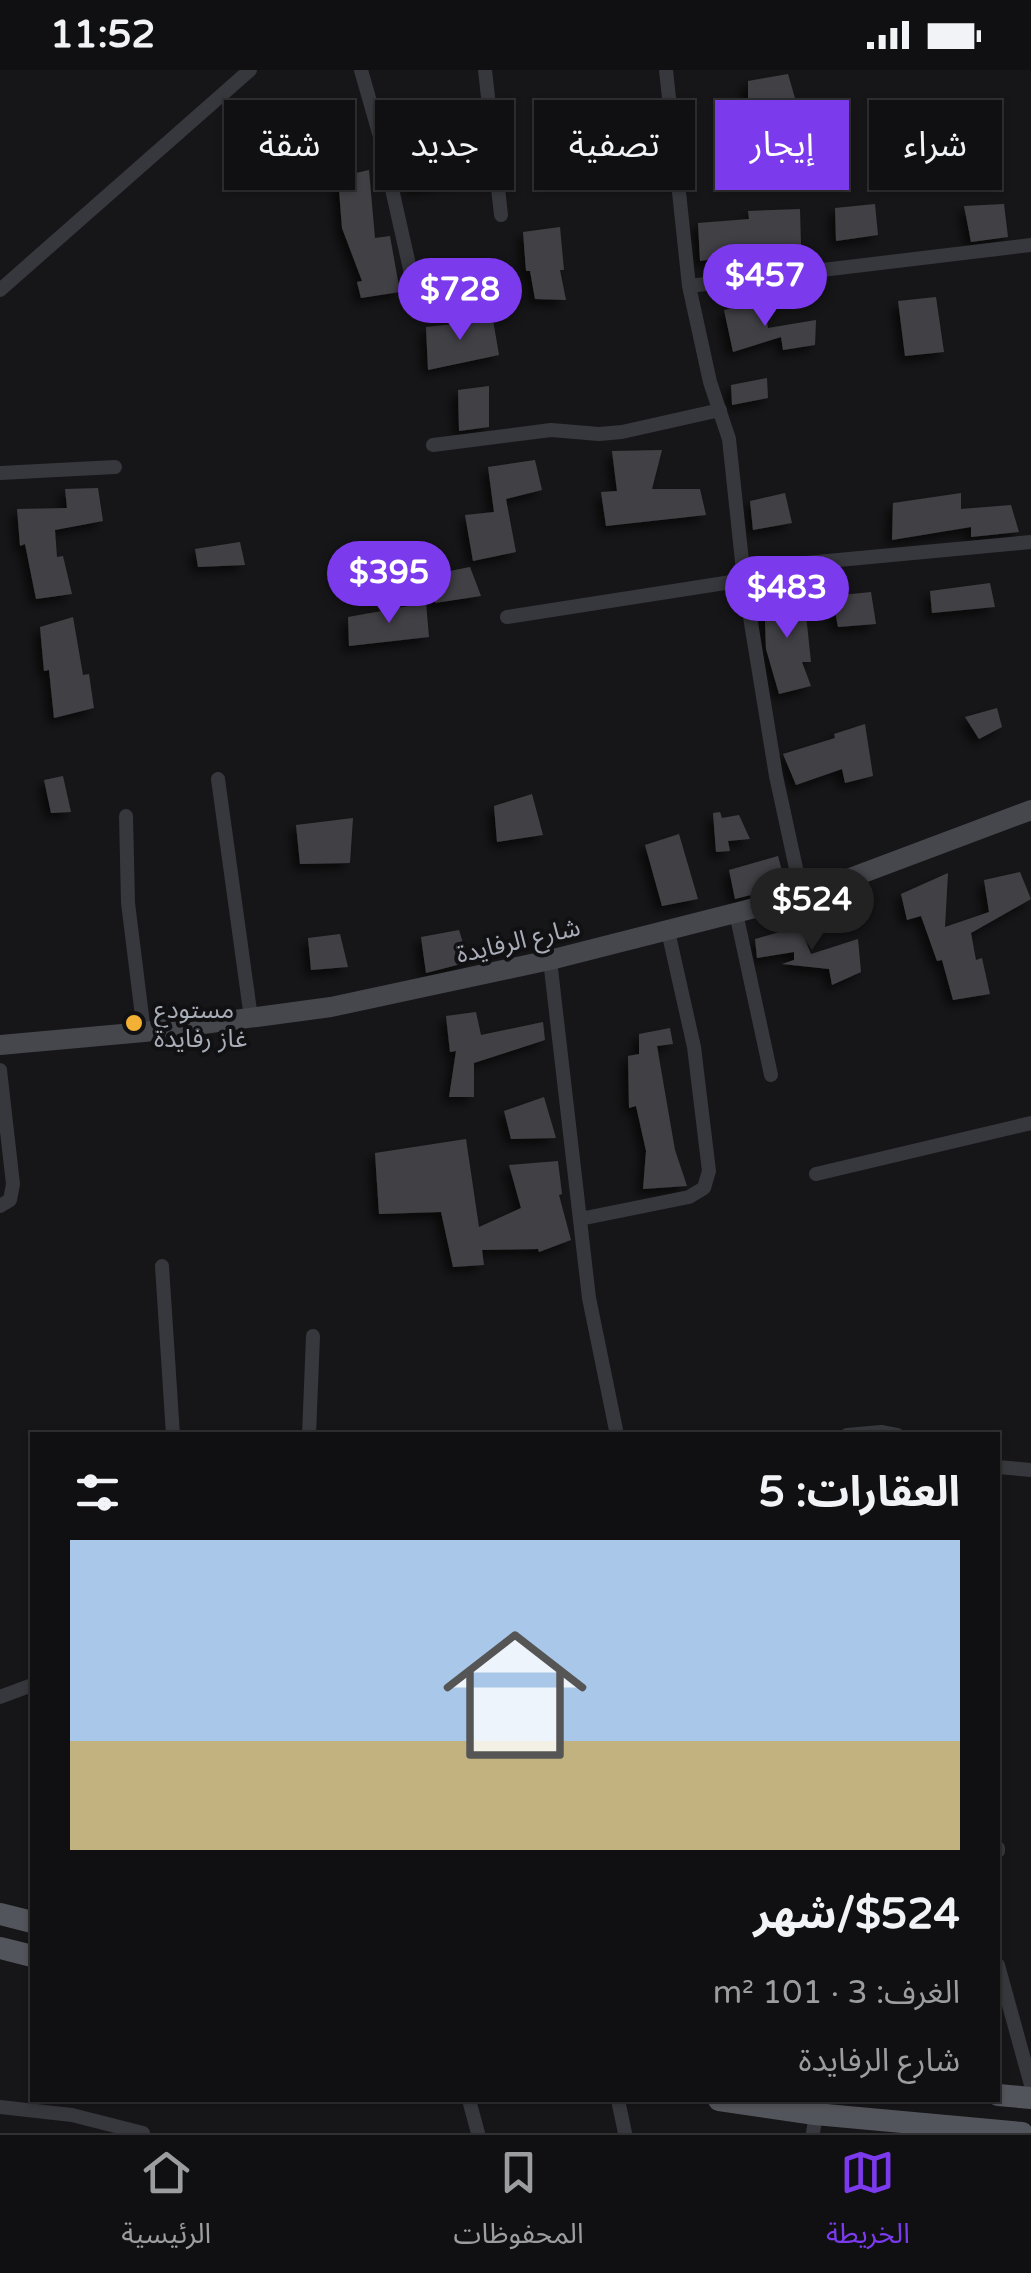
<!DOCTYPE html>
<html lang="ar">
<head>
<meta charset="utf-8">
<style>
	:root { --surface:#101012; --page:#19191b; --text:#f1f3f6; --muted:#9c9d9f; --line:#303032; --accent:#7c3aed }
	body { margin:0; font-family:"Varela Round","Noto Sans Arabic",sans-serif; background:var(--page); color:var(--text); direction:rtl; height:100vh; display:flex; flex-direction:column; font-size:38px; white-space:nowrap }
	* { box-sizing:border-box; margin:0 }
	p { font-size:32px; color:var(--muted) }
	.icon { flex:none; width:55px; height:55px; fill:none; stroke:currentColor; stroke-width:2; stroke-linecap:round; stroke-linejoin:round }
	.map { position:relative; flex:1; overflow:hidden; direction:ltr }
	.panel { position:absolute; left:30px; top:1362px; width:970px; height:670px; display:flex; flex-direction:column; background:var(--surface); border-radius:0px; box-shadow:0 2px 8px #0004,0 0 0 2px var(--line); direction:rtl }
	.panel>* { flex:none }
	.banner { position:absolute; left:30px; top:30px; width:972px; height:90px; direction:rtl; display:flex; gap:20px }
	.price { position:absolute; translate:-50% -85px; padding:0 22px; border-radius:35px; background:var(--accent); color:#fff; font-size:32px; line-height:65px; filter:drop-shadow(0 2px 5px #0008) }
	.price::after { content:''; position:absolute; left:50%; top:60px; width:30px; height:22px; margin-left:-15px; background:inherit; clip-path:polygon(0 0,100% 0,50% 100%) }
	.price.current { background:#222; color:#fff }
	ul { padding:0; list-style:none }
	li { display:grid; align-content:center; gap:20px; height:530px; padding:0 40px }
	li span { display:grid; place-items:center; height:310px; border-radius:0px; color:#555 }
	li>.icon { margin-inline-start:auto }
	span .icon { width:180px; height:180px; fill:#fffc; stroke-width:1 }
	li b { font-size:42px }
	h2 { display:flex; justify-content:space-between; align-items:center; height:120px; padding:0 40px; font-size:42px }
	.chip { padding:0 35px; border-radius:0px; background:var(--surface); box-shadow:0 2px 8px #0004,0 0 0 2px var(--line); font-size:35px; line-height:90px }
	.chip.current { background:var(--accent); color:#fff }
	.status { display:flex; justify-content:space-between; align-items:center; height:70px; padding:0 50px; background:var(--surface); direction:ltr }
	.status svg { height:28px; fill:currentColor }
	.tab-bar { display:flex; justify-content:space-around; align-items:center; height:140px; border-top:2px solid var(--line); background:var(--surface); font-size:28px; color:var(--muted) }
	.tab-bar a { display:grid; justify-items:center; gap:5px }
	.tab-bar .current { color:var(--accent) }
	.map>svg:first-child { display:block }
	.building { fill:#404145; filter:url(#shadow) }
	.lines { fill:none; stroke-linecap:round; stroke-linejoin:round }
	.street { stroke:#37383d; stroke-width:14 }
	.secondary { stroke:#45474d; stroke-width:20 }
	.primary { stroke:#53555c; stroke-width:22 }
	.poi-dot { fill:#f2b134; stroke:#111113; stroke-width:4 }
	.labels { text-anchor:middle; stroke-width:8; stroke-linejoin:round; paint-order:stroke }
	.street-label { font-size:25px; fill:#a8adb8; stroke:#111113 }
	.poi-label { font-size:25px; fill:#a8adb8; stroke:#111113; text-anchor:start }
</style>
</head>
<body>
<div class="status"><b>11:52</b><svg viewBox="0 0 49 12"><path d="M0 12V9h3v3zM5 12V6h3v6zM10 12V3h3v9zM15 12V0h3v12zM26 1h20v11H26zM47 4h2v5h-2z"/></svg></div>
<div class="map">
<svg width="1031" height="2063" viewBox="0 0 1031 2063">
	<defs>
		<filter id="shadow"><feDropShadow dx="-6" dy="6" stdDeviation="5" flood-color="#0009"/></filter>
	</defs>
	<rect width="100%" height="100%" fill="#161618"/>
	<!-- building -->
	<path class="building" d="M788,4l9,31h-49v-24z
		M447,61l12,49 -46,9 -13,-53z
		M369,100l6,68 15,-2 10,56 -39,6 -4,-16 5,-1 -20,-53 -4,-51z
		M875,134l3,31 -42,6 -1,-33z
		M1004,134l4,33 -37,5 -7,-36z
		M800,139l1,37 -61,6 1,3 -41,6 -2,-38 51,-4 -1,-8z
		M560,157l4,43h-4l6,30 -31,-1 -5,-28h-4l-3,-39z
		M936,227l8,55 -39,4 -7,-55z
		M764,231l4,27 48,-8 -1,25 -32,5 -2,-13 -48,15 -9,-42z
		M493,250l6,35 -71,15 -2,-43z
		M767,308l1,20 -36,7 -1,-20z
		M489,316v41l-30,4 -1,-41z
		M662,380l-10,39h48l6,26 -100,11 -5,-34 16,-1 -5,-40z
		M535,390l7,30 -36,9 10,53 -43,9 -8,-46 29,-3 -6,-45z
		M98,418l5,33 -48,9 2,27 6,-1 9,38 -36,5 -11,-55 -5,2 -3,-37 50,-1 -2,-19z
		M785,423l7,30 -39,7 -3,-29z
		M961,423v16l50,-4 8,27 -48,5v-10l-79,13 1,-37z
		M240,472l5,23 -47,2 -3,-18z
		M470,497l11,29 -46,7v-29z
		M990,513l5,24 -63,6 -2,-22z
		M871,522l5,32 -38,3 -6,-31z
		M764,526h40l7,66h-9l9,24 -32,8 -13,-45z
		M426,533l3,34 -80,9 -1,-29z
		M73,547l10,58 6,-1 5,34 -40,10 -5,-48 -5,1 -4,-44z
		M997,638l5,19 -23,12 -14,-22z
		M865,654l8,52 -28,7 -3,-14 -46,16 -13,-31 52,-16 -1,-4z
		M63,706l8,36 -20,1 -7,-33z
		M532,724l11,41 -46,7 -3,-36z
		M720,742l2,6 17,-3 11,24 -22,2 2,10 -14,1 -3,-39z
		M353,748l-3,45 -50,1 -4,-39z
		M679,764l19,65 -36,7 -17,-61z
		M778,786l8,30 -51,13 -6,-29z
		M1020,802l11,27 -60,34 5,27 6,-2 8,36 -37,6 -11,-40 -5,1 -16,-45 -14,4 -6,-26 47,-21 -3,54 44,-15 -5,-32z
		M795,845l16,39 47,-15 3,33 -29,13 -3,-16 -47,-5 12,-4v-8l-37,6 -2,-19 39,-11z
		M459,860l10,32 -43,11 -5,-36z
		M340,864l8,33 -37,3 -3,-32z
		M476,942l5,23 62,-13 2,18 -71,23v34h-25l7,-46 -6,1 -4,-36z
		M670,958l3,16 -16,2 18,104 12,36 -44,3 3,-38 -10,-45 -7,2 -1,-52 11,-2v-20z
		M544,1027l12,41 -45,1 -7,-28z
		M466,1069l13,88 42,-19 -12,-43 49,-4 4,33 -3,1 12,45 -32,12 -1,-3 -56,1 2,15 -31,2 -12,-55 -62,2 -4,-61z"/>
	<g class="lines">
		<!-- street -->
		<path class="street" d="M361,0l20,70 33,147
			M485,0l16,145
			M666,0l23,216 21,96 19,57 15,141 32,196 26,120
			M689,216l342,-41
			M0,220l250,-220
			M433,375l118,-15 48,4 23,-2 98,-22
			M0,403l115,-6
			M742,499l289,-27
			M507,547l237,-37
			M218,709l33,239
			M126,746l2,87 16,129
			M736,843l35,162
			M550,890l39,338 28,137
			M0,1000l13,114 -3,16 -10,6
			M816,1104l215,-51
			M580,1149l109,-22 15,-9 5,-17 -15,-124 -26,-116
			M162,1196l11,169
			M309,1365l4,-99
			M847,1365l34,-3 16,3
			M998,1397l33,3
			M0,1627l32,-12
			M998,1778v3
			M998,1895l33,120
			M469,2030l9,33
			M618,2030l7,33
			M0,2037l72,8 71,18
			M813,2063l5,-33"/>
		<!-- secondary -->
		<path class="secondary" d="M0,975l144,-13 187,-25 219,-47 252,-64 229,-86"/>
		<!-- primary -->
		<path class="primary" d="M0,1844l32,8
			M0,1878l32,8
			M998,2025l33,3
			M719,2030l96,14 207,19"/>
	</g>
	<!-- markers -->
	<circle class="poi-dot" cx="134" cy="953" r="10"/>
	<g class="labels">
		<!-- street labels -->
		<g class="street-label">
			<text transform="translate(518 870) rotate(-13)" y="9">شارع الرفايدة</text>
		</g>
		<!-- poi labels -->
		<g class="poi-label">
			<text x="154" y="948">مستودع<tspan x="154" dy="29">غاز رفايدة</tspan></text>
		</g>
	</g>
</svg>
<b class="price" style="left:765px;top:259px">$457</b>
<b class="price" style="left:460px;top:273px">$728</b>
<b class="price" style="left:389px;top:556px">$395</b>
<b class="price" style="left:787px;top:571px">$483</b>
<b class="price current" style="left:812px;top:883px">$524</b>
<div class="banner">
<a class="chip">شراء</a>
<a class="chip current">إيجار</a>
<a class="chip">تصفية</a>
<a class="chip">جديد</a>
<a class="chip">شقة</a>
</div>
<section class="panel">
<h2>العقارات: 5<svg class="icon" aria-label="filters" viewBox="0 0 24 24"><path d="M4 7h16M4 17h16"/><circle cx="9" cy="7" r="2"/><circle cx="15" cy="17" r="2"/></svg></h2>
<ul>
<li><span style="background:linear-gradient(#a9c7e8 65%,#c2b280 0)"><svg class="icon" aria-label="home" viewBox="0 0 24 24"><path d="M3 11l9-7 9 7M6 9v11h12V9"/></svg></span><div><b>$524/شهر</b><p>الغرف: 3 · 101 m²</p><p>شارع الرفايدة</p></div></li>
</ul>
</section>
</div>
<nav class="tab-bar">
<a class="current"><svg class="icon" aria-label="map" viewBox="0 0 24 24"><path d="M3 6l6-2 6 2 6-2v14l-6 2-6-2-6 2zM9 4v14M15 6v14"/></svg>الخريطة</a>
<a><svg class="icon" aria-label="saved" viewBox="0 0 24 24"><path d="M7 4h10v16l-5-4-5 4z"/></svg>المحفوظات</a>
<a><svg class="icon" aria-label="home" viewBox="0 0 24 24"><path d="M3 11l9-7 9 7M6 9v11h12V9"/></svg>الرئيسية</a>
</nav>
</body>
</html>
